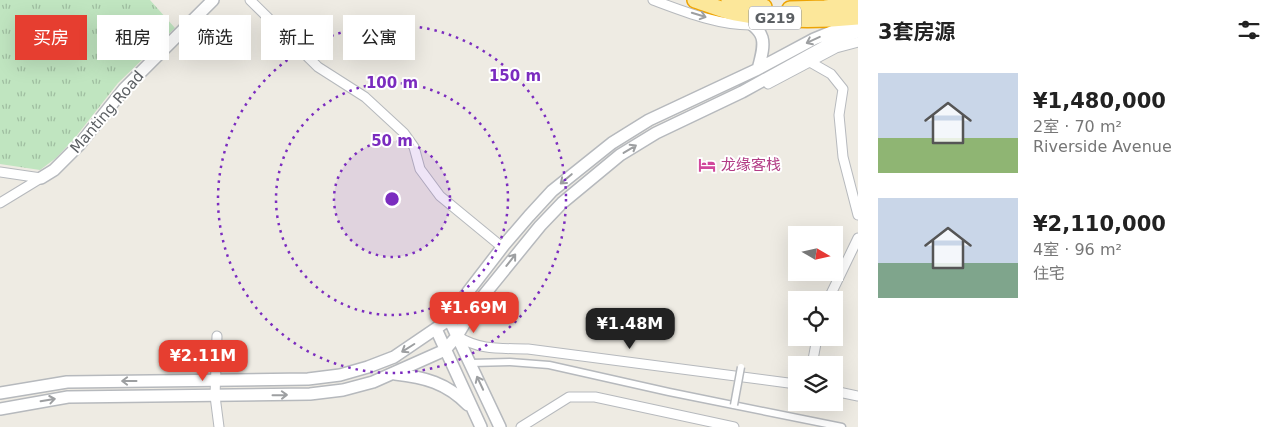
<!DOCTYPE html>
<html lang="zh">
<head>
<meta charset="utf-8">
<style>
	:root { --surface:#fff; --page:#f2f2f2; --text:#222; --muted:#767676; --accent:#e63e30 }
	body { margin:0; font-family:"DejaVu Sans","Noto Sans SC",sans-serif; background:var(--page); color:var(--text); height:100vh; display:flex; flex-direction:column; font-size:19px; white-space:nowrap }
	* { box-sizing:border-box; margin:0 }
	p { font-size:16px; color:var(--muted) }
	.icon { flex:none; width:28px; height:28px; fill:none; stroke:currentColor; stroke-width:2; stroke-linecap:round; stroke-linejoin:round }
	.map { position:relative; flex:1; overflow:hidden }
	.panel { display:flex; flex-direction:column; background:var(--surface); width:425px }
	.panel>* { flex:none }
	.banner { position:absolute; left:15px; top:15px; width:475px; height:45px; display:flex; gap:10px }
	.needle { width:32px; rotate:99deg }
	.tools { position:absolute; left:788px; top:226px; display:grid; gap:10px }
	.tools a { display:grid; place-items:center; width:55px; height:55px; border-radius:0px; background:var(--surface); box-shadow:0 5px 20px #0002; font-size:25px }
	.price { position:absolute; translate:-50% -42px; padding:0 11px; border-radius:10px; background:var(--accent); color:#fff; font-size:16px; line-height:32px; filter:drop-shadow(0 1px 2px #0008) }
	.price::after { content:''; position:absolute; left:50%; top:30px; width:15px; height:11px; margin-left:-8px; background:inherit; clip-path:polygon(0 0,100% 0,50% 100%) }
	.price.active { background:#222; color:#fff }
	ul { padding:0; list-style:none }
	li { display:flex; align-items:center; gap:15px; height:125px; padding:0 20px }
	li span { display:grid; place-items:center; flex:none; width:140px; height:100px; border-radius:0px; color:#555 }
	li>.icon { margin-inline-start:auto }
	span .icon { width:60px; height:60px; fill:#fffc; stroke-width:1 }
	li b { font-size:21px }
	h2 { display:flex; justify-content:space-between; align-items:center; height:60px; padding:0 20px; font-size:21px }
	.chip { padding:0 18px; border-radius:0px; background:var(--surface); box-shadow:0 5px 20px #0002; font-size:18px; line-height:45px }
	.chip.active { background:var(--accent); color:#fff }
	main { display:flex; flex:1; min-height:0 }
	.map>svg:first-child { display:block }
	.grass { fill:url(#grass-tufts) }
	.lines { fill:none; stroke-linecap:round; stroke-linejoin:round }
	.pedestrian-casing { stroke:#b6b9bd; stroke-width:9 }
	.minor-casing { stroke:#b6b9bd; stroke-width:11 }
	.tertiary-casing { stroke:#b6b9bd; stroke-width:14 }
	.trunk-casing { stroke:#eda304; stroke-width:18 }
	.pedestrian { stroke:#fff; stroke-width:6 }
	.minor { stroke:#fff; stroke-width:9 }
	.tertiary { stroke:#fff; stroke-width:11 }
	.trunk { stroke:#fce79a; stroke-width:15 }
	.pedestrian-bridge-casing { stroke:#b6b9bd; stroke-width:9; stroke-linecap:butt }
	.pedestrian-bridge { stroke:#fff; stroke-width:6 }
	.oneway { stroke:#9d9fa1 }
	.ring { fill:none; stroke:#7b2cbf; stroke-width:2.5; stroke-dasharray:2.5 5 }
	.labels { text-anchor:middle; stroke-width:4; stroke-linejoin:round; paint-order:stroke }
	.shield { fill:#fff; stroke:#8c8f92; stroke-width:1 }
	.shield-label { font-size:14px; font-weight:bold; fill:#5b5f63 }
	.street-label { font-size:15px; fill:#5b5f63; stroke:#fff }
	.hotel-label { font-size:15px; fill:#b23c85; stroke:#fff; text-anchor:start }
	.centre { fill:#7b2cbf; stroke:#fff; stroke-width:2.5 }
	.ring-label { font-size:15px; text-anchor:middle; font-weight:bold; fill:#7b2cbf; stroke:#fff; stroke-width:4; stroke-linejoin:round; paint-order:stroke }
</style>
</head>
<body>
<main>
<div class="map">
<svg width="858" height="427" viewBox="0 0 858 427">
	<defs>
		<pattern id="grass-tufts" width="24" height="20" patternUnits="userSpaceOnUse" patternTransform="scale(1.25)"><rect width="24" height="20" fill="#c0e5c0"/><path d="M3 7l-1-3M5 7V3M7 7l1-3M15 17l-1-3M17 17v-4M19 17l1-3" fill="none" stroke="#9fbda0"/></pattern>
	</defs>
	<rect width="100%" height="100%" fill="#eeebe3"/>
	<!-- grass -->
	<path class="grass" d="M0,0h150l25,28 -57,55 -44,56 -18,19 -16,12 -40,-6z"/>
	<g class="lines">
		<!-- pedestrian casing -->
		<g class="pedestrian-casing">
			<path id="pedestrian" d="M471,363l39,-1 39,3 120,27 173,35"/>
		</g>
		<!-- minor casing -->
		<g class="minor-casing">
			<path id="minor" d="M250,0l68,67 47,30 39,36 10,14 6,22 20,27 62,51
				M653,0c32,12 67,26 101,25
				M810,62l21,12 12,15 -4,26 4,42 15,58
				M768,84l68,-36 22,-6
				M0,172l41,6
				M0,203l41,-25
				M828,300l30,-62
				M217,336l-2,60 4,31
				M457,336c24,15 44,12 71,13l268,35
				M812,365l5,-27
				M834,391l24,5
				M521,427l48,-30h26l139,30"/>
		</g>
		<!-- tertiary casing -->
		<g class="tertiary-casing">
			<path id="tertiary" d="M739,16c28,16 27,24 19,53
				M41,178l13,-8 26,-26 44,-55 89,-89
				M448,317l52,110
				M436,329l45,98
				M395,374c29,3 52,9 73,31
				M0,393l67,-11 241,-3 32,-4 28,-8 26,-10 50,-34 60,-78 25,-29 23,-25 60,-48 37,-23 109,-51 56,-30 44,-18
				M0,409l68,-12 242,-3 33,-4 30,-8 72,-32 12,-14 18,-30 65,-80 22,-23 58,-48 36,-22 86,-41 98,-54 18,-6"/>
		</g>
		<!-- trunk casing -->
		<g class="trunk-casing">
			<path id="trunk" d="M695,0c13,4 26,10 40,13 41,8 82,8 123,4
				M729,0l35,7
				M790,9l35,-1 33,-4"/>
		</g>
		<!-- pedestrian -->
		<use href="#pedestrian" class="pedestrian"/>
		<!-- minor -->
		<use href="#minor" class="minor"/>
		<!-- tertiary -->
		<use href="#tertiary" class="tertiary"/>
		<!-- trunk -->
		<use href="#trunk" class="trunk"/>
		<!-- pedestrian-bridge casing -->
		<g class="pedestrian-bridge-casing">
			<path id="pedestrian-bridge" d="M734,405l7,-38"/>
		</g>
		<!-- pedestrian-bridge -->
		<use href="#pedestrian-bridge" class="pedestrian-bridge"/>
	</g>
	<!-- one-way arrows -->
	<defs><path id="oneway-shaft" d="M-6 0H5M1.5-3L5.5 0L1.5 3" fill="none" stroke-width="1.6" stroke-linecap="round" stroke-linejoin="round" transform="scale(1.25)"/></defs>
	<g class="oneway">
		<use href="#oneway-shaft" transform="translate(699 15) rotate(17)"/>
		<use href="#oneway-shaft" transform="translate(813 40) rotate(155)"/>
		<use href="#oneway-shaft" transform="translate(630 149) rotate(-31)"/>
		<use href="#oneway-shaft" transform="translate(566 179) rotate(140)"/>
		<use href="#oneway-shaft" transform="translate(511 260) rotate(-52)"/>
		<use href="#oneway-shaft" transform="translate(408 348) rotate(148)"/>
		<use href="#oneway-shaft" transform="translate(129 381) rotate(-180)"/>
		<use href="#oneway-shaft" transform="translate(480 383) rotate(-115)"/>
		<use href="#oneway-shaft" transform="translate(280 395) rotate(-1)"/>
		<use href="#oneway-shaft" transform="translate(48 400) rotate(-9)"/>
	</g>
	<!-- distance rings -->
	<circle cx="392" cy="199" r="58" fill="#7b2cbf" fill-opacity=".12"/>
	<g class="ring">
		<circle cx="392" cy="199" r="58"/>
		<circle cx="392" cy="199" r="116"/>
		<circle cx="392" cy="199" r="174"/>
	</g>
	<!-- icons -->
	<defs>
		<g id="hotel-bare" transform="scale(1.35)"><path d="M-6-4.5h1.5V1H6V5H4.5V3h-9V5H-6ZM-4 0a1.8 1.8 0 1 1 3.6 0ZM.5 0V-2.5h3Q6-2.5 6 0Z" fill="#d1479c" stroke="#fff" stroke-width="2.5" paint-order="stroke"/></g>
	</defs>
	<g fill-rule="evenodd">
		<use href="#hotel-bare" x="707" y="165"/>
	</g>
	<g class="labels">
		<!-- shield labels -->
		<rect class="shield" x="749" y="6.5" width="52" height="23" rx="4"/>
		<g class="shield-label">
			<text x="775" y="23">G219</text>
		</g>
		<!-- street labels -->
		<g class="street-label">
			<text transform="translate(107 112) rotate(-49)" y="5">Manting Road</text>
		</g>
		<!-- hotel labels -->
		<g class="hotel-label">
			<text x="721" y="170">龙缘客栈</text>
		</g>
	</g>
	<circle cx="392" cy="199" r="8" class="centre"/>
	<g class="ring-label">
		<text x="515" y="81">150 m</text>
		<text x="392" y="88">100 m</text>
		<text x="392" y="146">50 m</text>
	</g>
</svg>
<div class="tools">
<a><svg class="needle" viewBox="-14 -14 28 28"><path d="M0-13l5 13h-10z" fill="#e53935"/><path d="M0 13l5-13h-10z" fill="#767676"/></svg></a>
<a><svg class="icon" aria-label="locate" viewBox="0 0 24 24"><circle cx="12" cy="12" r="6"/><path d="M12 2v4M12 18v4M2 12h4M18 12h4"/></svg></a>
<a><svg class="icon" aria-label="layers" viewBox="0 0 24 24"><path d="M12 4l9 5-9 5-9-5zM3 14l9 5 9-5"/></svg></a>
</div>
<b class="price" style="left:474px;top:334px">¥1.69M</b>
<b class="price active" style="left:630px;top:350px">¥1.48M</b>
<b class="price" style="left:203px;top:382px">¥2.11M</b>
<div class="banner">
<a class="chip active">买房</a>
<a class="chip">租房</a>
<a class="chip">筛选</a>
<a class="chip">新上</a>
<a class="chip">公寓</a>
</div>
</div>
<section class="panel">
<h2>3套房源<svg class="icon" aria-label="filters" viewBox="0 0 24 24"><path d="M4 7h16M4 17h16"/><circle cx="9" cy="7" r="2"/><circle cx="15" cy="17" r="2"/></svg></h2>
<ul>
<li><span style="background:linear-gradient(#c9d6e8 65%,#8fb573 0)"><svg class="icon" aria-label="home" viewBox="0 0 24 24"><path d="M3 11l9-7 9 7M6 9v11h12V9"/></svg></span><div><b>¥1,480,000</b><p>2室 · 70 m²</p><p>Riverside Avenue</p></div></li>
<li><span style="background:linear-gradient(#c9d6e8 65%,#7fa58c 0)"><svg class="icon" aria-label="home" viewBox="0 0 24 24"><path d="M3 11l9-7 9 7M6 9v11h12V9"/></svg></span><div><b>¥2,110,000</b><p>4室 · 96 m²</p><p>住宅</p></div></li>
</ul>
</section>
</main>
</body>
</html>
